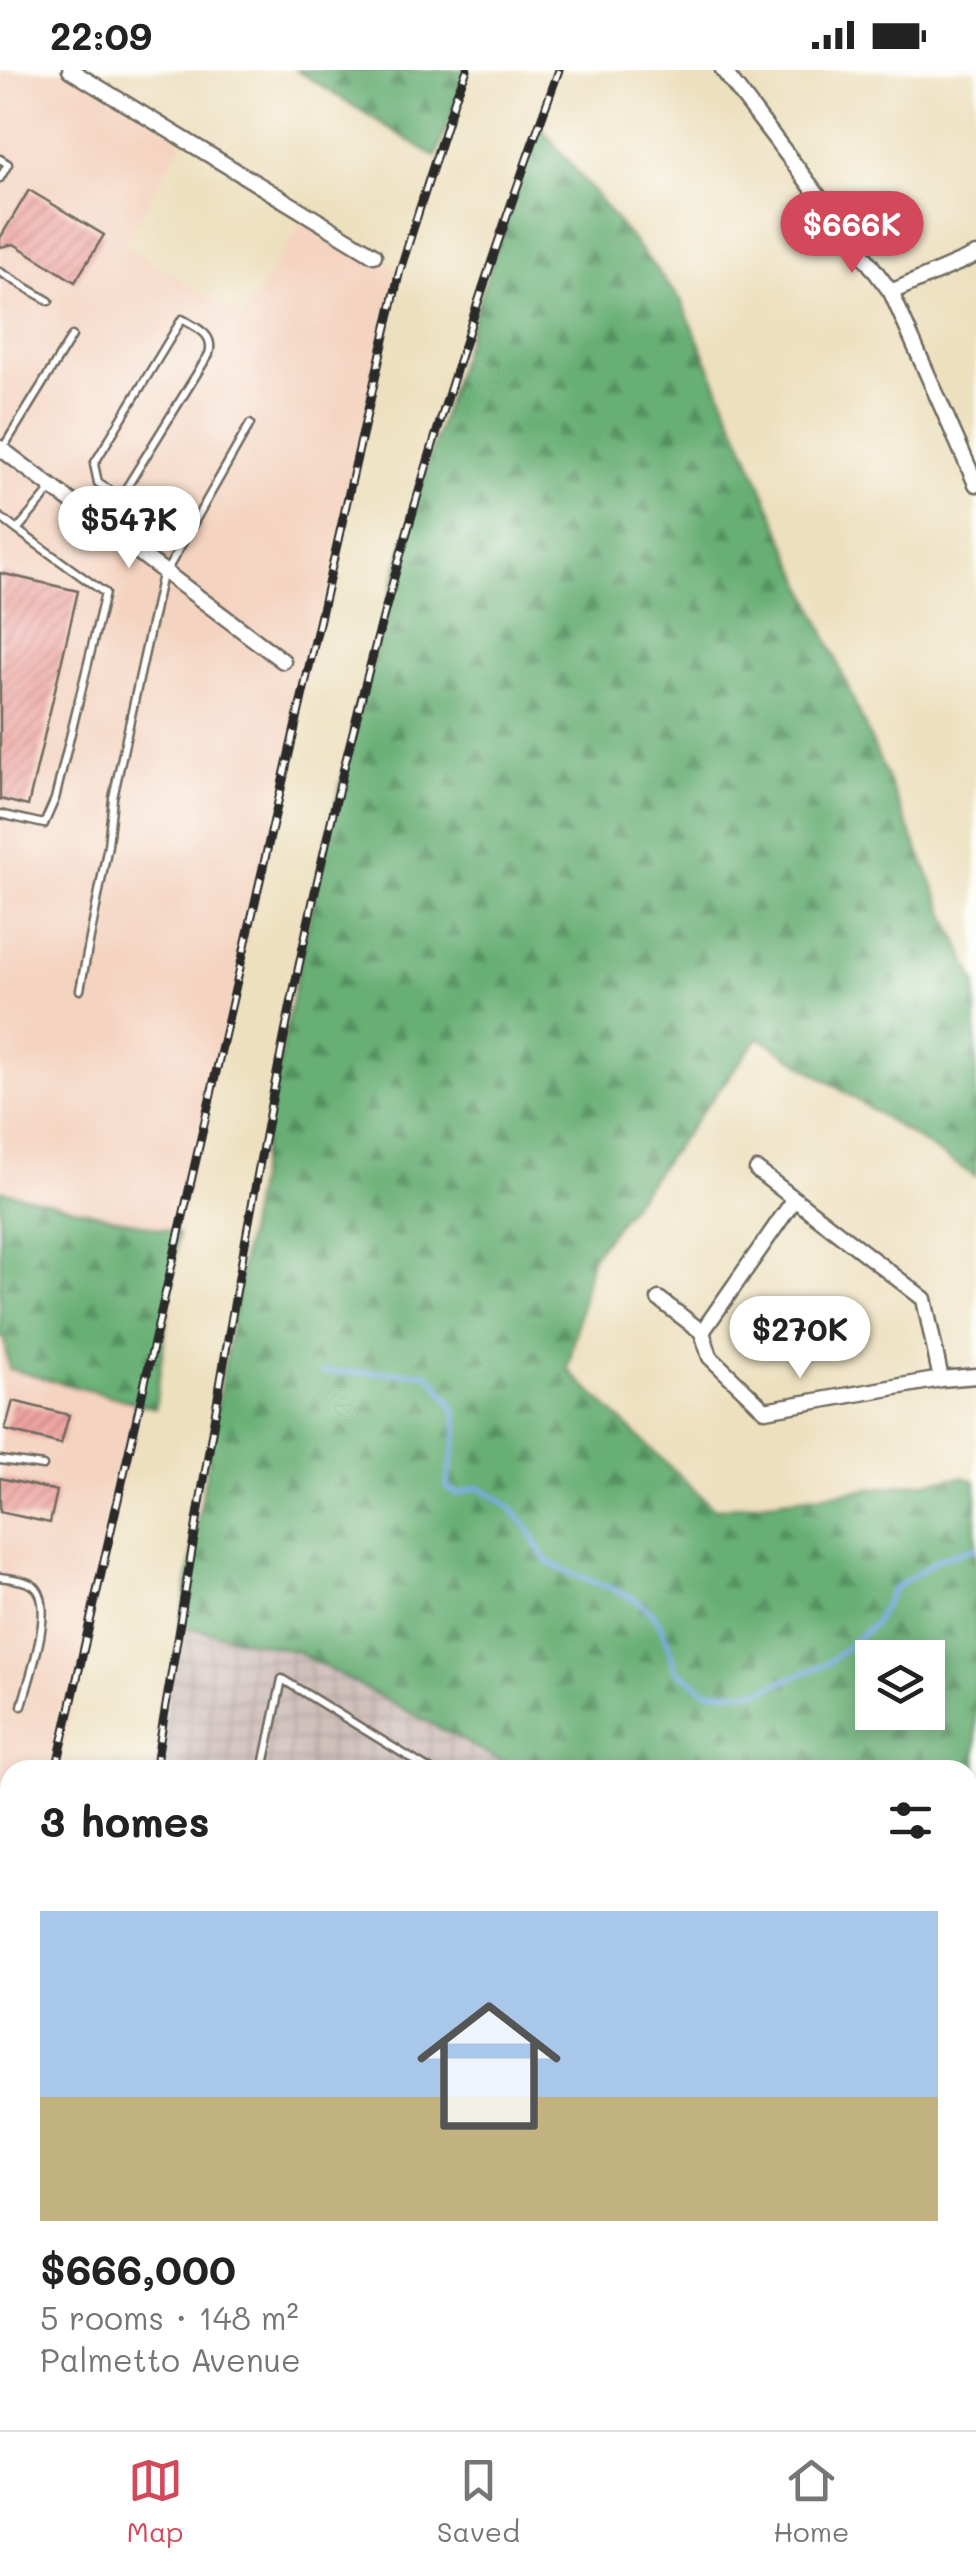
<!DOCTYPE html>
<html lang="en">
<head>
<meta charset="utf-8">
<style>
	:root { --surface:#fff; --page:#f6f6f6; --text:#222; --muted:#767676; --line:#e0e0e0; --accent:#d1495b }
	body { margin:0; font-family:Mali,sans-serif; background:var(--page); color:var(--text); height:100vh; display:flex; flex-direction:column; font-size:38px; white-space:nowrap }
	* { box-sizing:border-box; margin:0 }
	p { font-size:32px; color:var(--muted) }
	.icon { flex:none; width:55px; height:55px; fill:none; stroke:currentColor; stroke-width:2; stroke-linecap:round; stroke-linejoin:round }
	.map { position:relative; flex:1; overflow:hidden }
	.sheet { position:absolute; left:0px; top:1690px; width:978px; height:670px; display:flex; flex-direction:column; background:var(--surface); border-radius:30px 30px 0 0; box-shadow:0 5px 15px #0003 }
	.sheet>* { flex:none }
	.controls { position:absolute; left:855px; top:1570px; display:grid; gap:20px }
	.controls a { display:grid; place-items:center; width:90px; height:90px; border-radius:0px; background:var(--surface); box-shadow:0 5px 15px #0003; font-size:50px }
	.price { position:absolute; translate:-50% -85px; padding:0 22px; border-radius:35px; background:#fff; color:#222; font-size:32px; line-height:65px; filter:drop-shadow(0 2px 5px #0008) }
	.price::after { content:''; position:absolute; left:50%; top:60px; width:30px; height:22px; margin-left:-15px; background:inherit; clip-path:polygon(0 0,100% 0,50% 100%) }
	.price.active { background:var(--accent); color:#fff }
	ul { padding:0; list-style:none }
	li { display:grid; align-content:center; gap:20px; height:530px; padding:0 40px }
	li span { display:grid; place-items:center; height:310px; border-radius:0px; color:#555 }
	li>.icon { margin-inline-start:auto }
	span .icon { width:180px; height:180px; fill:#fffc; stroke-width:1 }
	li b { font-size:42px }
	h2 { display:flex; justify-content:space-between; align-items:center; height:120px; padding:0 40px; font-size:42px }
	.status { display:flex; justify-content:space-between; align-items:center; height:70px; padding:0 50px; background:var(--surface); direction:ltr }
	.status svg { height:28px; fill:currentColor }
	.dock { display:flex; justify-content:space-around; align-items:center; height:140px; border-top:2px solid var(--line); background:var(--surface); font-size:28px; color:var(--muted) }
	.dock a { display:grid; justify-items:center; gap:5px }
	.dock .active { color:var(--accent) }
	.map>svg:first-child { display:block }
	.built { fill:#f4d3c0 }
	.industrial { fill:url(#industrial-grid) }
	.forest { fill:url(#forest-firs); stroke:#496d50; stroke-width:2.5; fill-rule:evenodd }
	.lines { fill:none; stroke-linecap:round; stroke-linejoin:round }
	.stream { stroke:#7aabe5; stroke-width:5 }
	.building { fill:url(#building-hatch) }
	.service-casing { stroke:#6f6a5f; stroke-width:11 }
	.minor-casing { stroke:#6f6a5f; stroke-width:19 }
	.service { stroke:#fff; stroke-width:6 }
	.minor { stroke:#fff; stroke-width:14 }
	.rail-casing { stroke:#2b2b2b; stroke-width:9 }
	.rail { stroke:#fdfcf7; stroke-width:5; stroke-dasharray:15; stroke-linecap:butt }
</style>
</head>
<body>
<div class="status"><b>22:09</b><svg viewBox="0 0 49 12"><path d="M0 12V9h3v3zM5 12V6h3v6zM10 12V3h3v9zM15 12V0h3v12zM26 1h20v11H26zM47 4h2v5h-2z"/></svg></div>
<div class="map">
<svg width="976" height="2360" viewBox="0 0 976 2360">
	<defs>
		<pattern id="industrial-grid" width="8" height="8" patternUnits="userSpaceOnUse" patternTransform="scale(2.5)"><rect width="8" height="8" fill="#d0c0bc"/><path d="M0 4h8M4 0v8" fill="none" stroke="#b3a5a2"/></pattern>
		<pattern id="forest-firs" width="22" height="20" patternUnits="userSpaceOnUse" patternTransform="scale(2.5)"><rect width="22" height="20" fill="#67af75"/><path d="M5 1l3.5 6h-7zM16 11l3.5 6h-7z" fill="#558f60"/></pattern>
		<pattern id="building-hatch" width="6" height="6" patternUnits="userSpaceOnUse" patternTransform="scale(2.5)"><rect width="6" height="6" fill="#efa4a0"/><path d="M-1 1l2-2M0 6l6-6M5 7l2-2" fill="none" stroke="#c28683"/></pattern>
	</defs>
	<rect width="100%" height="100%" fill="#fdfcf7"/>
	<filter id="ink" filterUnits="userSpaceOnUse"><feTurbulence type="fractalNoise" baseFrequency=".01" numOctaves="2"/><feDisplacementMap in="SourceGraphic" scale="20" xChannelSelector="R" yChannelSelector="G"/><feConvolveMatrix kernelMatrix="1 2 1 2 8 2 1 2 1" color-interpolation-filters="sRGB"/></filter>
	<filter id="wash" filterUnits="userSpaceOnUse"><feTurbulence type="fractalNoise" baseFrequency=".0048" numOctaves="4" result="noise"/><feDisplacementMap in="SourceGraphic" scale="40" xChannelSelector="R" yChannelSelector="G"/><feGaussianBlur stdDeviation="2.25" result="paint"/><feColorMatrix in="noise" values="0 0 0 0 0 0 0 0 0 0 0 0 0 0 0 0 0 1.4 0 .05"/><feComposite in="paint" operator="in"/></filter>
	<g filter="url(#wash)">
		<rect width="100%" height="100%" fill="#ede0bf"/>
		<!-- built -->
		<path class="built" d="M0,0h70l114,69 -59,106 117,73 65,-104 93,56 -342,1500h-48v209l-10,43z"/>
		<!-- industrial -->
		<path class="industrial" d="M180,1556l115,25 223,119h-363z
			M46,2350h616l-14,10h-604z"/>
		<!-- forest -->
		<path class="forest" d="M296,0h171l-31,87z
			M539,55l142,175 295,684v193l-217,-140 -168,221 -23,112 146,139 249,-32 13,4v949h-327l13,-10h306v-650h-450l-223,-119 -115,-25c42,-245 80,-491 135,-733 59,-260 134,-517 224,-768zM872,1588h56v54h-56z
			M0,1120l178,43 -23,175 -146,-39 -5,-30 -4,-3z"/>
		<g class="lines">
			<!-- stream -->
			<path class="stream" d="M323,1302l105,1c8,10 19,22 25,34 11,25 -4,56 -6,81l11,6 21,-7c22,12 39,24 52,46 5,9 8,20 16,27 12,10 28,15 42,20 58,21 72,29 86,89l32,22h52l69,-28 47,-40 17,-33 48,-32 36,-10"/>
		</g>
		<g id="blocks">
			<!-- building -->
			<path class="building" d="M29,120l75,45 -29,47 -61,-38 -14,3v-9z
				M0,503l78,18 -50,215 -28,-7z
				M13,1331l56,14 -8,29 -56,-14z
				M0,1408l57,13 -7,32 -50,-11z"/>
		</g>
	</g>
	<g filter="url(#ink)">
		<use href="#blocks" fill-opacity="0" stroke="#6f6a5f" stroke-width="2.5"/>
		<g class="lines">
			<!-- service casing -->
			<g class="service-casing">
				<path id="service" d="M0,89l8,5 -8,14
					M0,202l49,29
					M3,378l69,-112
					M0,447l17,13
					M104,454l105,-170c6,-20 -12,-26 -27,-35l-88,145 4,19 24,15
					M167,500l83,-146
					M0,744l44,10 11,-25 50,-206 -88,-63 36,-43
					M80,920l28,-145 5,-47 50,-228
					M0,1390l43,6
					M0,1507c11,2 30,3 37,12 17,22 -9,92 -15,117
					M263,1700l19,-91 148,91
					M212,2360l13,-10"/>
			</g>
			<!-- minor casing -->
			<g class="minor-casing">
				<path id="minor" d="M70,0l304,185
					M723,0l168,222 85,192
					M891,222l85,-37
					M0,378l283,213
					M757,1100l167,129 17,80
					M659,1229l43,33 8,25 55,53 176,-31 35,-3
					M702,1262l92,-132"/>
			</g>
			<!-- service -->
			<use href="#service" class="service"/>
			<!-- minor -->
			<use href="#minor" class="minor"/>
			<!-- rail casing -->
			<g class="rail-casing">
				<path id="rail" d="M56,1700l344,-1500 55,-172 12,-28
					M155,1700c50,-292 95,-585 159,-874 62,-280 146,-557 245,-826
					M0,1949l10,-44
					M36,2360l2,-10"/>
			</g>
			<!-- rail -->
			<use href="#rail" class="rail"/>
		</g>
	</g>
</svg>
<div class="controls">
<a><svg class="icon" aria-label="layers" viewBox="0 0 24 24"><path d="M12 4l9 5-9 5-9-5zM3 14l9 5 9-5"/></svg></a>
</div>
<b class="price active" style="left:852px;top:206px">$666K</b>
<b class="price" style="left:129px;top:501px">$547K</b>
<b class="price" style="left:800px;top:1311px">$270K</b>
<section class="sheet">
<h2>3 homes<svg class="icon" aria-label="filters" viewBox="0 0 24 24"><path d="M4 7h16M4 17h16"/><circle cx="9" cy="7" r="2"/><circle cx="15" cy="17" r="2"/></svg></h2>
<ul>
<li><span style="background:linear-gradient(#a9c7e8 60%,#c2b280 0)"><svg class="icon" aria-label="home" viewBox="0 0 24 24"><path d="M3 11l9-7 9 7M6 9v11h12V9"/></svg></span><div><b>$666,000</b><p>5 rooms · 148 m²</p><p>Palmetto Avenue</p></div></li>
</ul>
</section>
</div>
<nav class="dock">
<a class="active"><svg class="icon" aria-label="map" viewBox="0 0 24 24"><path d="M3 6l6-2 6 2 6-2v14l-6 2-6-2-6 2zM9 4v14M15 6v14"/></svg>Map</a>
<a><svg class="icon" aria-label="saved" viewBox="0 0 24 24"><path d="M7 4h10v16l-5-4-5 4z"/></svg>Saved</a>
<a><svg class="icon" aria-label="home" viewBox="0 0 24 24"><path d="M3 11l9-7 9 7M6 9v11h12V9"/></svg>Home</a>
</nav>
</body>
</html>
